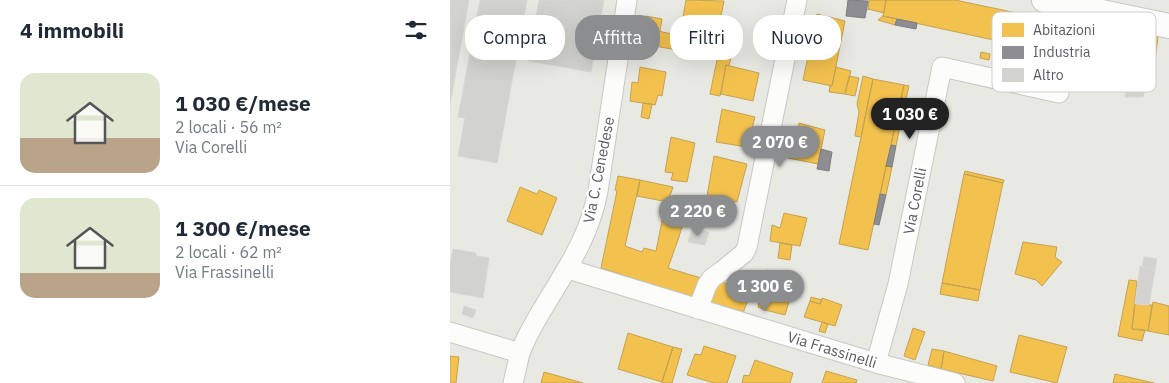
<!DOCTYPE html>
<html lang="it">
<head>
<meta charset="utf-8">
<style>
	:root { --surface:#fff; --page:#f6f6f7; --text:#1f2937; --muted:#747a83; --line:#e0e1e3; --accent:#8b8d8e }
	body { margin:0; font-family:"IBM Plex Sans",sans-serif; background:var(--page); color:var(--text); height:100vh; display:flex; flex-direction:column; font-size:19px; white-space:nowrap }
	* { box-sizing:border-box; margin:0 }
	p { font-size:16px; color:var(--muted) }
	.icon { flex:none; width:28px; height:28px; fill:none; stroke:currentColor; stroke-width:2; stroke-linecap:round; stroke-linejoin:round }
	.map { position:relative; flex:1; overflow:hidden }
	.details { display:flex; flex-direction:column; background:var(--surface); width:450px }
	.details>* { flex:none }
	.guide { position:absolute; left:15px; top:15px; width:475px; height:45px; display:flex; gap:10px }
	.price { position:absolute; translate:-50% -42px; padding:0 11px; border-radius:18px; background:var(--accent); color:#fff; font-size:16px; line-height:32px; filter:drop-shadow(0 1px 2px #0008) }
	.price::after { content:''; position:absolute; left:50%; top:30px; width:15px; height:11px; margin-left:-8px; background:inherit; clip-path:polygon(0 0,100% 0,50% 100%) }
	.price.current { background:#222; color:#fff }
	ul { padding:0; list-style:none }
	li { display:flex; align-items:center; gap:15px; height:125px; padding:0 20px }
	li+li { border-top:1px solid var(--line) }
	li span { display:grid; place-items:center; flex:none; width:140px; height:100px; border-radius:15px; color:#555 }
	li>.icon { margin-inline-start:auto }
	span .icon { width:60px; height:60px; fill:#fffc; stroke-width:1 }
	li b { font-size:21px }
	h2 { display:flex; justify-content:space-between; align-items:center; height:60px; padding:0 20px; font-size:21px }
	.tag { padding:0 18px; border-radius:20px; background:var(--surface); box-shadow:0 5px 20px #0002; font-size:18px; line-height:45px }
	.tag.current { background:var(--accent); color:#fff }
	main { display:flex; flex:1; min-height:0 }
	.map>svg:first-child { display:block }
	.homes { fill:#f2c14e; stroke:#c4a253 }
	.industry { fill:#8d8d92; stroke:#7d7e83 }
	.building { fill:#d2d2ce; stroke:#d8d7d2 }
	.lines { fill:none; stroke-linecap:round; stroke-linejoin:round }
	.minor-casing { stroke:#c7c7c6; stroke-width:21 }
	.tertiary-casing { stroke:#c7c7c6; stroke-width:26 }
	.minor { stroke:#fcfcfb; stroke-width:19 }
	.tertiary { stroke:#fcfcfb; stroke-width:24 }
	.labels { text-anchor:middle; stroke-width:5; stroke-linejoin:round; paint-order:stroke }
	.street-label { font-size:15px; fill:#595b60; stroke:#fff }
	.key { fill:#fff; stroke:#cdcecf; stroke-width:1 }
	.key-label { font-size:14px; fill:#595b60 }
</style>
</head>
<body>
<main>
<section class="details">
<h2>4 immobili<svg class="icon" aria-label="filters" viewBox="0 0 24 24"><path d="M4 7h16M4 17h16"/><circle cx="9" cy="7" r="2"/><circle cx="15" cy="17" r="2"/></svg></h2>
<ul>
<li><span style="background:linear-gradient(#dfe7d0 65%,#b9a48a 0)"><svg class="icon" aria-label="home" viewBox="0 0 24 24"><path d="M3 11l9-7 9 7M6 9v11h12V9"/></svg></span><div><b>1 030 €/mese</b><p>2 locali · 56 m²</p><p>Via Corelli</p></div></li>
<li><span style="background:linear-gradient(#dfe7d0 75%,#b9a48a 0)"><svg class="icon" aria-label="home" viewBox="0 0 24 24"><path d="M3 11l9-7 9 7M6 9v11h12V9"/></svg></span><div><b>1 300 €/mese</b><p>2 locali · 62 m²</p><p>Via Frassinelli</p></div></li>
</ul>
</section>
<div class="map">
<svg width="719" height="383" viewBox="0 0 719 383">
	<rect width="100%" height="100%" fill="#e9e9e3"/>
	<!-- homes -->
	<path class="homes" d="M236,0l38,1 -8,40 -25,-5 1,-6 -11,-2z
		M419,0h17l-2,13 -16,-4v1z
		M436,0h69l119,25 -7,31 -184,-40z
		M367,14l28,7 -13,65 -29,-6z
		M196,16l16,3 -2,12h-2l-3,15 -12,-3z
		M433,16l14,3 -2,6 -17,-5z
		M208,31l23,5 -4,14 -22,-4z
		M674,31l34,6 -4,33 -36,-5z
		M531,52l9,2 -1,6 -9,-2z
		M268,55l13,3 -2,8 -3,-1 -6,31 -10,-2z
		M276,65l33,8 -6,28 -32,-7z
		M190,67l26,5 -4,24 -4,-1 -3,10 -25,-4 2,-19 6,1z
		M386,67l15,4 -6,23 -16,-2 1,-6h2z
		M399,76l10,2 -4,18 -10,-2z
		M413,76l10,3 -12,58 -6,-1 4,-24 -2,-8z
		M423,79l31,6 -36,165 -29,-6z
		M454,85l5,1 -3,13 -5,-1z
		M193,103l9,1 -3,15 -8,-2z
		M272,109l33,8 -8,30 -31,-5z
		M446,120l5,1 -5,25 -5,-1z
		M349,123l26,7 -7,34 -30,-6 3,-18 4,1z
		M221,137l24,6 -8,39 -16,-2 2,-7 -8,-1z
		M264,156l33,8 -10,38 -30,-6z
		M436,166l6,1 -6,28 -6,-1z
		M515,171l39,9 -1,3 -39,-9z
		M514,174l39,9 -23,107 -38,-7z
		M168,176l22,4 -15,66 17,6 2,-4 12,3 9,-45 22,4 -8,27 -11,31 33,10 -8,20 -92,-30 16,-77 -2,-1z
		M190,180l33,7 -5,15 -31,-6z
		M70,187l17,7 2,-4 18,8 -15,37 -35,-14z
		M334,213l23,5 -7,28 -30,-5 2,-16 8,3z
		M573,242l34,5 -2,10 7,5 -20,24 -6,-6 -21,-6z
		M330,243l12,2 -2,15 -12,-2z
		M317,270l26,8 -6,16 -24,-6z
		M263,279l38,13 -8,21 -36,-11z
		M679,280l8,1 -5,48 13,1 -3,11 -24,-5z
		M492,283l38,7 -2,11 -38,-7z
		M313,288l8,2 -6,20 -7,-3z
		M321,289l20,6 -6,20 -20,-5z
		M361,297l11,3 -2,4 -10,-3z
		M372,298l20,7 -7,21 -31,-9 6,-16 10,3z
		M703,302l16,4v29l-21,-4z
		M685,304l17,1 -4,26 -16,-2z
		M372,322l6,2 -3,9 -6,-2z
		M463,328l12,4 -10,28 -11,-4z
		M178,333l45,14 -11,35 -44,-13z
		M569,335l48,12 -10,36 -47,-11z
		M254,346l32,10 -9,27h-13l-27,-8 8,-21 6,1z
		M223,347l9,2 -10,34h-7l-3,-1z
		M482,349l12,2 -3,18 -13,-4z
		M494,351l53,15 -4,15 -52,-12z
		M0,356l9,1 -3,26h-6z
		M305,360l38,13 -3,10h-48l2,-8 5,1z
		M376,371l31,9 -1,3h-34z
		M94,372l39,11h-42z
		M665,374l39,9h-41z"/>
	<!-- industry -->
	<path class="industry" d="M398,0l20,1 -3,17 -19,-2z
		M447,19l20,4 -1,6 -21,-4z
		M451,98l5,1 -5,22 -5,-1z
		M441,145l5,1 -4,21 -6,-1z
		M371,149l11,3 -3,19 -12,-2z
		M430,194l6,1 -7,30 -5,-1z"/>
	<!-- building -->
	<path class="building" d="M0,0h19l-19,105z
		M30,0h47l-30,163 -39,-7 7,-38 -7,-1z
		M89,0h65l-13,72 -63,-11z
		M676,87l19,2 -2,8h-18z
		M242,228l17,4 -4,13 -17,-3z
		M3,249l23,4v3l13,2 -6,40 -33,-6v-28z
		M694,257l13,2 -2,11 -13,-3z
		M690,266l15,4 -6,35 -14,-1z
		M14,306l12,4 -3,8 -11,-4z"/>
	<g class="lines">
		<!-- minor casing -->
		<g class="minor-casing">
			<path id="minor" d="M118,269l308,94 79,20
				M248,309l9,-24 5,-7 10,-7 22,-18 3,-6 50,-247
				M0,332l70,21
				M426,363l22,-79 44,-217 117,26
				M63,383l7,-30 6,-14c26,-52 61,-89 72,-148l29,-191"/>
		</g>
		<!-- tertiary casing -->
		<g class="tertiary-casing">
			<path id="tertiary" d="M594,0l125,26"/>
		</g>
		<!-- minor -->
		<use href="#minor" class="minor"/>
		<!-- tertiary -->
		<use href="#tertiary" class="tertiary"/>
	</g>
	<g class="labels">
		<!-- street labels -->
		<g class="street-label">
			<text transform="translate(149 170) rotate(-79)" y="5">Via C. Cenedese</text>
			<text transform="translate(465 201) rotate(-79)" y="5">Via Corelli</text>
			<text transform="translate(382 350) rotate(17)" y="5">Via Frassinelli</text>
		</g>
	</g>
	<!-- legend -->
	<rect x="542" y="12" width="164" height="80" rx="8" class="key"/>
	<rect x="552" y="23" width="22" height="14" fill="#f2c14e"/>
	<rect x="552" y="46" width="22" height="13" fill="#8d8d92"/>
	<rect x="552" y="68" width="22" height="14" fill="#d2d2ce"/>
	<g class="key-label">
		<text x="583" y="35">Abitazioni</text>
		<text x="583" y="57">Industria</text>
		<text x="583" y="80">Altro</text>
	</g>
</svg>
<b class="price current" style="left:460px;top:140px">1 030 €</b>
<b class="price" style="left:330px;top:168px">2 070 €</b>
<b class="price" style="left:248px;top:237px">2 220 €</b>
<b class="price" style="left:315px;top:312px">1 300 €</b>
<div class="guide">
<a class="tag">Compra</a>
<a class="tag current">Affitta</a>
<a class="tag">Filtri</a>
<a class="tag">Nuovo</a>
</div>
</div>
</main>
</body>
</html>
